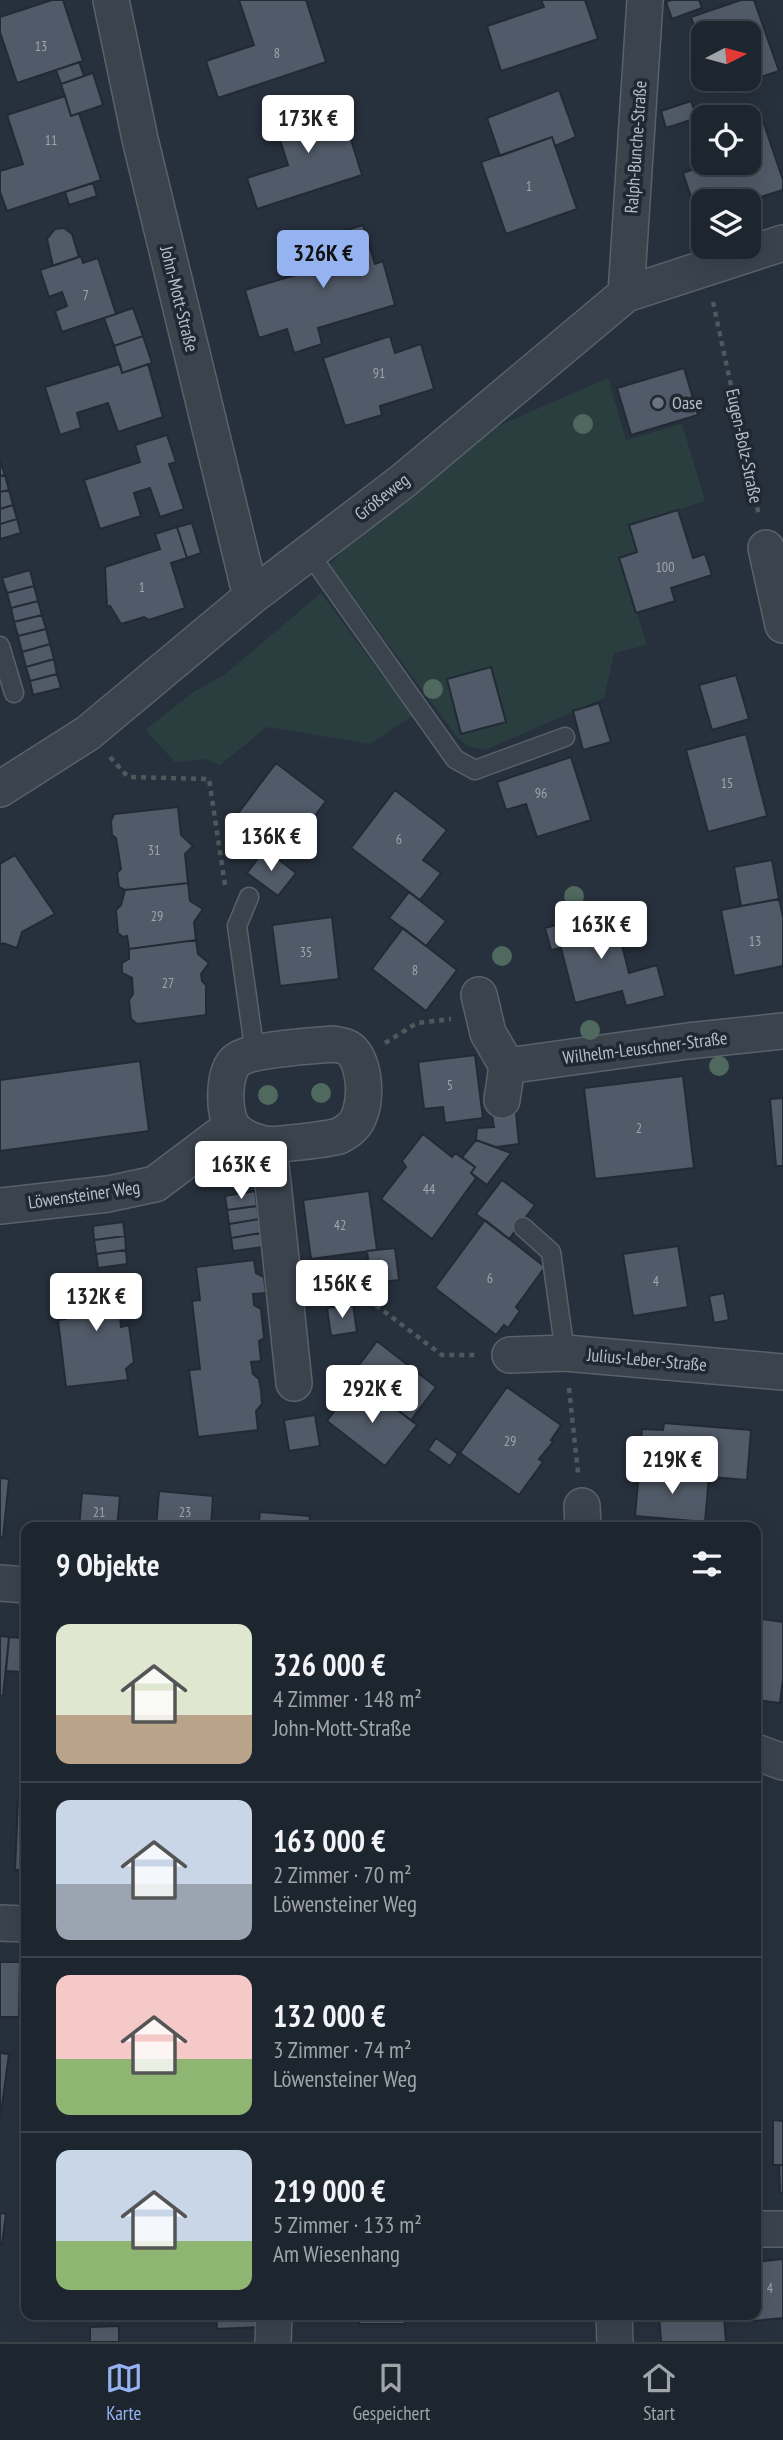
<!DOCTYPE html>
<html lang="de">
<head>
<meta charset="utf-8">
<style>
	:root { --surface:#1d252e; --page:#2a313a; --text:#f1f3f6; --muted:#a0a5aa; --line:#3b424a; --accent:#95b2f1 }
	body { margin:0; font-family:"PT Sans Narrow",sans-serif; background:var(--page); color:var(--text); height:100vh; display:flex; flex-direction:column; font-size:26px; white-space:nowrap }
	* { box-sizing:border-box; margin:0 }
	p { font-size:23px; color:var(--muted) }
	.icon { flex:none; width:38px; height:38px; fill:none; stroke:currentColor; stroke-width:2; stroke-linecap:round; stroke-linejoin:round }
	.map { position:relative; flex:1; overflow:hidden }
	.side { position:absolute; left:21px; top:1522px; width:740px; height:798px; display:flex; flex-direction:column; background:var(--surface); border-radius:14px; box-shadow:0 7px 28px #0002,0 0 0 2px var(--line) }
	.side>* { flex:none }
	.needle { width:46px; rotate:84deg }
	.buttons { position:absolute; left:691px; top:21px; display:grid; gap:14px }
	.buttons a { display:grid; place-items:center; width:70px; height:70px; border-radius:14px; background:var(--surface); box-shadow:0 7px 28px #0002,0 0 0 2px var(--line); font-size:35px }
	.price { position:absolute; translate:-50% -60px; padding:0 16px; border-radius:7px; background:#fff; color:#222; font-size:23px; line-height:46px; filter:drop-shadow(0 2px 4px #0008) }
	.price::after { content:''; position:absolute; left:50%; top:42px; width:21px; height:16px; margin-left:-10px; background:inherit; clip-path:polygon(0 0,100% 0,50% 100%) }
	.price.selected { background:var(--accent); color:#111 }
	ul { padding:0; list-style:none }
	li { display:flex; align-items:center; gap:21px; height:175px; padding:0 35px }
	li+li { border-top:2px solid var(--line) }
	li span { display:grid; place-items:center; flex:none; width:196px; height:140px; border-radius:14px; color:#555 }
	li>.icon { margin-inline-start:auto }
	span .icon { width:84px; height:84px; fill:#fffc; stroke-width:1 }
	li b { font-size:30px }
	h2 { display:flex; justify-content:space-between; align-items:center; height:84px; padding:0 35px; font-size:30px }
	.menu { display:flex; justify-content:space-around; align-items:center; height:98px; border-top:2px solid var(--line); background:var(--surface); font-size:19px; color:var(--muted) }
	.menu a { display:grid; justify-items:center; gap:4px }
	.menu .selected { color:var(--accent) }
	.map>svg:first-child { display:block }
	.green { fill:#2a3e3f }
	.building { fill:#515a68; stroke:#222a34; stroke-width:2 }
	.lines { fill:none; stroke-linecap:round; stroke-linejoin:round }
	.lane-casing { stroke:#59616b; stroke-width:21 }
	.street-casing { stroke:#59616b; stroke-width:38 }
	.path { stroke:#495b5d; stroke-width:4.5; stroke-dasharray:5 5; stroke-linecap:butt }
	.lane { stroke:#3b434d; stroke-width:18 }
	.street { stroke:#3b434d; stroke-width:35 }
	.tree { fill:#4f695e }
	.worship-dot { fill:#6b7280; stroke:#202832; stroke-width:2.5 }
	.labels { text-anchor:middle; stroke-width:7; stroke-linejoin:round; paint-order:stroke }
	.number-label { font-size:14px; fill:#9ea5b0 }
	.street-label { font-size:18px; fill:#b7bec8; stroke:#202832 }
	.poi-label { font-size:18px; fill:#b7bec8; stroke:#202832; text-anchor:start }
</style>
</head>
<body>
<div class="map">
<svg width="783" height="2342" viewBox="0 0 783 2342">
	<rect width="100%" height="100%" fill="#27313d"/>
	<!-- green -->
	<path class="green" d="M608,378l18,62 56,-16 23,77 -76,24 8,27 -18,6 28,87 -33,8 -10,45 -119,52 -18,-4 -10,-9 -127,-172 29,-33 112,-94z
		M321,593l91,123 -42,28 -103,-17 -47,38 -15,-6 -30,3 -30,-32 50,-39 29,-16z"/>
	<!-- building -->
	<path class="building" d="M52,0h11l20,61 -66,22 -17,-51v-15z
		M239,0h67l20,62 -108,36 -12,-37 48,-16z
		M541,0h44l13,39 -97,32 -14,-45 57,-19z
		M671,0h28l3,8 -30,11 -6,-17z
		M741,0h13l25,71 -63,21 -4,-13h37v-46h-45v22l-13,-38z
		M79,62l5,14 -23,8 -5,-14z
		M93,73l10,32 -32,11 -10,-32z
		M559,90l17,47 -21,9 -3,-9 -52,19 -13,-38z
		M65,96l6,20 8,-3 22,67 -94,31 -7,-19v-21l23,-7 -16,-49z
		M338,98l24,77 -105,34 -10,-31 41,-13 -15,-47z
		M691,101l6,17 -31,10 -5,-17z
		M763,121l20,59v10l-35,11h-44v15l-6,2 -15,-45 23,-8v-2h43v-37z
		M552,137l25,72 -71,25 -25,-72z
		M93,183l4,13 -28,9 -4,-13z
		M363,225l12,39 8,-3 12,44 -77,23 4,16 -28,9 -7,-24 -28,9 -14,-48 64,-19 -8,-27z
		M64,228l8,6 7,23 -26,9 -6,-27 8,-10z
		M81,256l2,7 15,-5 18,56 -54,18 -7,-21 12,-5 -5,-14 -13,5 -9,-27z
		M133,308l10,28 -29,10 -10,-28z
		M143,336l9,27 -30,10 -8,-27z
		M390,336l5,17 26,-9 13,45 -54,17 2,9 -37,11 -22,-68z
		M120,364l2,9 26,-9 15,53 -45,15 -10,-29 -31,10 4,15 -21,7 -15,-48z
		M684,368l14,47 -67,20 -14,-47z
		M167,435l9,27 -7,2 15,45 -24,8 -10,-29 -16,5 7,23 -41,13 -16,-49 56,-18 -5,-17z
		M0,461l5,14 -5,1z
		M5,475l4,15 -9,2v-16z
		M9,490l4,15 -13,4v-17z
		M13,505l4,14 -17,5v-15z
		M678,510l15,48 12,-4 7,21 -41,13 4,13 -39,12 -17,-55 18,-6 -8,-27z
		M17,519l4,14 -21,6v-15z
		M192,523l9,30 -14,5 -10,-31z
		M177,527l10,31 -16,5 14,45 -36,12 -5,-3 -23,7 -11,-18 -3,1 -2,-40 55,-18 -5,-15z
		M30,570l4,16 -27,7 -5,-15z
		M34,586l4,15 -27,7 -4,-15z
		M38,601l4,14 -28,7 -3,-14z
		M42,615l4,14 -28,7 -4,-14z
		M46,629l4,15 -28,8 -4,-16z
		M50,644l4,15 -28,8 -4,-15z
		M54,659l3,15 -27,7 -4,-14z
		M491,667l15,55 -45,12 -14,-55z
		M57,674l4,14 -28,7 -3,-14z
		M736,675l13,44 -37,11 -13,-45z
		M599,703l12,39 -28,8 -10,-39z
		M746,734l21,82 -59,16 -22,-82z
		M571,757l20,63 -54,17 -11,-33 -20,6 -9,-28z
		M276,763l50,38 -40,53 -50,-38z
		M395,790l52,40 -24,30 18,13 -21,27 -69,-52z
		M178,807l3,28 12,11 -8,8 3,29 -63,7 -6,-3 -2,-14 4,-4 -5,-31 -4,-3 -1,-14 3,-7z
		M265,849l31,24 -18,23 -31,-23z
		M15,855l40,59 -33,18 -5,16 -14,-5 -3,2v-81z
		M772,860l7,39 -38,7 -7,-39z
		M188,883l2,18 13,8 -9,13 2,18 -67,9 -2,-13 -4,1 -5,-4 -2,-23 5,-5 4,-15z
		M409,892l37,29 -20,25 -37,-28z
		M779,899l4,18v49l-49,10 -13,-66z
		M613,910l16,63 28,-8 8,31 -39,10 -4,-15 -47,12 -14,-55 -10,2 -6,-22z
		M332,917l7,62 -59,7 -8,-61z
		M403,928l54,42 -31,41 -54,-42z
		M196,940l2,14 11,9 -8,11 1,7 4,4v30l-69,9 -6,-5 -2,-19 4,-6 -1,-16 -10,-5v-10l7,-4v-10z
		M475,1055l8,63 -38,5 -2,-16 -19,2 -6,-47z
		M140,1061l9,70 -149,20v-71z
		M683,1076l11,92 -99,11 -11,-91z
		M783,1098v68h-7l-6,-67z
		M516,1113l3,31 -23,3 -20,-7 1,-12 17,-1 -2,-11z
		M423,1134l29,23 3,-4 20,14 -4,6 5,5 -44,61 -51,-40 25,-32 -4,-6z
		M476,1140l35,13 -24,32 -16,-12 4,-6 -13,-10z
		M502,1180l33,25 -26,34 -33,-25z
		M255,1191l2,15 -30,4 -2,-14z
		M369,1191l8,59 -66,9 -8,-59z
		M257,1206l2,13 -30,5 -2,-14z
		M259,1219l2,14 -30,5 -2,-14z
		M485,1220l60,47 -29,40 4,4 -12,17 -4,-3 -8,10 -61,-47z
		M123,1222l2,14 -31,4 -1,-14z
		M261,1233l2,14 -30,4 -2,-13z
		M125,1236l1,14 -30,4 -2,-14z
		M678,1246l10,61 -55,9 -10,-62z
		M395,1248l4,32 -28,3 -4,-32z
		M126,1250l1,14 -29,4 -2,-14z
		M254,1260l2,13 8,4 2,16 -13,1 1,11 7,4 3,29 -5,3 2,20 -10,1 2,12 6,5 2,12 1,13 -6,7 2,19 -60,7 -9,-67 11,-1 -8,-68 8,-1 -4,-33z
		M123,1278v13h8l2,22 -13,2 1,12 8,-2 5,37 -8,7 2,11 -62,7 -8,-67 8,-1 -5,-33z
		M724,1293l5,27 -15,3 -5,-27z
		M353,1305l4,27 -26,4 -4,-28z
		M377,1341l59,46 -25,33 -24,-18 -5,6 -35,-27z
		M353,1386l29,22 5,-6 30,23 -32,41 -58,-45z
		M507,1387l54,38 -10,15 2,2 -14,17 4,3 -24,33 -59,-42z
		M315,1415l5,31 -31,5 -5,-31z
		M664,1423l87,7 -4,50 -108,-9 3,-42 21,1z
		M436,1438l22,16 -8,12 -22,-16z
		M639,1471l70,5 -4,46 -70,-6z
		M0,1478l9,1 -6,59 -3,-1z
		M159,1491l54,5 -2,32h-55z
		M82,1493l38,3 -3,32h-38z
		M260,1512l50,4 -1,12h-51z
		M756,1618l27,4v57l-3,24 -24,-3z
		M0,1636l9,1 -6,59h-3z
		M9,1637l16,1 -3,34 -16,-1z
		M18,1800h8v70h-11z
		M0,1962h20l-1,55h-19z
		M20,1962l6,1v55l-7,-1z
		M0,2053l9,1 -9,66z
		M773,2120l10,1v44h-10z
		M779,2165h4v28h-3z
		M0,2213l6,1 -4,30h-2z
		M783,2259v59l-30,3 -1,-6h4v-53z
		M216,2315h46l1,12 -46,2z
		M359,2315h46v9h-46z
		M518,2315h50l1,3 -50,2z
		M659,2315h65l2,27h-65z
		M119,2326v16h-29v-15z"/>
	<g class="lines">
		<!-- lane casing -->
		<g class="lane-casing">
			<path id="lane" d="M309,553l146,206 20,11 90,-33
				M0,646l14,47
				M249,897l-12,29 18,128
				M523,1227l28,25 14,101"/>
		</g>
		<!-- street casing -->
		<g class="street-casing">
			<path id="street" d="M111,0l29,139 111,458
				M626,294l19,-294
				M766,548l17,77
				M0,789l88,-56 163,-136 152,-116 223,-187 157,-51
				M479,995l9,38 19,33 -5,34
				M333,1044c6,1 14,2 19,7 15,16 16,61 0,76 -3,3 -9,7 -13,9 -10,3 -65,10 -75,8 -12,-3 -25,-7 -32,-18 -9,-15 -9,-55 5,-66 15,-11 75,-14 96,-16z
				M507,1066l181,-25 95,-10
				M269,1145l25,238
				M0,1206l108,-12 47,-10 77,-58
				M510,1355l55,-2 218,19
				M582,1506l1,22
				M0,1583l26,2
				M756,1752l27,10
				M0,1923l26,1
				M756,2229h27
				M614,2315l1,27
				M273,2342l1,-27"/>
		</g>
		<!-- path -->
		<path class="path" d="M713,302l46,214
			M110,757l18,20 81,2 16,106
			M385,1043l32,-20 34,-4
			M320,1299l41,-5 81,61h35
			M569,1388l9,85"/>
		<!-- lane -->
		<use href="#lane" class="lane"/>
		<!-- street -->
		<use href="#street" class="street"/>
	</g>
	<!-- trees -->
	<g class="tree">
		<circle cx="583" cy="424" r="10"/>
		<circle cx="433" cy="689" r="10"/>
		<circle cx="574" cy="896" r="10"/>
		<circle cx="502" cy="956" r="10"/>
		<circle cx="590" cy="1030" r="10"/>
		<circle cx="719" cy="1066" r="10"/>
		<circle cx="321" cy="1093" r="10"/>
		<circle cx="268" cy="1095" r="10"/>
	</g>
	<!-- markers -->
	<circle class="worship-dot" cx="658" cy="403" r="7"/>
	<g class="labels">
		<!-- number labels -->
		<g class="number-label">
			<text x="41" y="51">13</text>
			<text x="277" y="58">8</text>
			<text x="51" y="145">11</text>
			<text x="529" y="191">1</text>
			<text x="86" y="300">7</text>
			<text x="379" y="378">91</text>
			<text x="665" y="572">100</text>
			<text x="142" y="592">1</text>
			<text x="727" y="788">15</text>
			<text x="541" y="798">96</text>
			<text x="399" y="844">6</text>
			<text x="154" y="855">31</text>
			<text x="157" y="921">29</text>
			<text x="755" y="946">13</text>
			<text x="306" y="957">35</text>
			<text x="415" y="975">8</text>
			<text x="168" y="988">27</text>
			<text x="450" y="1090">5</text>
			<text x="639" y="1133">2</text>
			<text x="429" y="1194">44</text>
			<text x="340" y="1230">42</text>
			<text x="490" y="1283">6</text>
			<text x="656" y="1286">4</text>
			<text x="510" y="1446">29</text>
			<text x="99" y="1517">21</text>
			<text x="185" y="1517">23</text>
			<text x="770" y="2293">4</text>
		</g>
		<!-- street labels -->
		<g class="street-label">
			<text transform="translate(636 147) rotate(-86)" y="6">Ralph-Bunche-Straße</text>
			<text transform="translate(179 299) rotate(76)" y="6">John-Mott-Straße</text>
			<text transform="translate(744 446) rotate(78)" y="6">Eugen-Bolz-Straße</text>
			<text transform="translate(382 497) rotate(-38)" y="6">Größeweg</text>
			<text transform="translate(645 1048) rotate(-7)" y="6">Wilhelm-Leuschner-Straße</text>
			<text transform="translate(84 1195) rotate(-8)" y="6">Löwensteiner Weg</text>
			<text transform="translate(647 1360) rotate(5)" y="6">Julius-Leber-Straße</text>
		</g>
		<!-- poi labels -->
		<g class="poi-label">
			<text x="672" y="409">Oase</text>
		</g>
	</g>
</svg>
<div class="buttons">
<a><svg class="needle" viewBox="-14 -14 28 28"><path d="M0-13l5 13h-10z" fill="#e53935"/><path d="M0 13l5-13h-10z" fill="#a0a5aa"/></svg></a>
<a><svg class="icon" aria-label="locate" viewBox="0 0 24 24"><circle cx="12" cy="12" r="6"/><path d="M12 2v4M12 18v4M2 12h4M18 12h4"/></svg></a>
<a><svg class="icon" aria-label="layers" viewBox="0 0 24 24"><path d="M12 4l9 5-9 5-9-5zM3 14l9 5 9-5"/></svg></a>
</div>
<b class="price" style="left:308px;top:155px">173K €</b>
<b class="price selected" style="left:323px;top:290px">326K €</b>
<b class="price" style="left:271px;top:873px">136K €</b>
<b class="price" style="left:601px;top:961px">163K €</b>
<b class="price" style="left:241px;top:1201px">163K €</b>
<b class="price" style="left:342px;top:1320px">156K €</b>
<b class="price" style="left:96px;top:1333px">132K €</b>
<b class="price" style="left:372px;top:1425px">292K €</b>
<b class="price" style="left:672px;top:1496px">219K €</b>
<section class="side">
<h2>9 Objekte<svg class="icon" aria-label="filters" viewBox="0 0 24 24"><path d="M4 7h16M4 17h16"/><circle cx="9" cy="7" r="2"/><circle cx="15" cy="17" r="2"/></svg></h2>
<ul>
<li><span style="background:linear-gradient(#dfe7d0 65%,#b9a48a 0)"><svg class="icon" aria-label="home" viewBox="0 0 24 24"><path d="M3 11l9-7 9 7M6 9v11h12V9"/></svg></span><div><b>326 000 €</b><p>4 Zimmer · 148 m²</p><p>John-Mott-Straße</p></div></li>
<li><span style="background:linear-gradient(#c9d6e8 60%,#9aa5b1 0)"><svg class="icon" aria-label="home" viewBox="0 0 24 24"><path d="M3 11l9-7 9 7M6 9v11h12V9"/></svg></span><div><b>163 000 €</b><p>2 Zimmer · 70 m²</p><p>Löwensteiner Weg</p></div></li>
<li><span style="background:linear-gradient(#f6c9c9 60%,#8fb573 0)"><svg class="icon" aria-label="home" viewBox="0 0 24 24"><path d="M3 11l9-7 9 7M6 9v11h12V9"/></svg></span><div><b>132 000 €</b><p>3 Zimmer · 74 m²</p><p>Löwensteiner Weg</p></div></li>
<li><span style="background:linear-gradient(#c9d6e8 65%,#8fb573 0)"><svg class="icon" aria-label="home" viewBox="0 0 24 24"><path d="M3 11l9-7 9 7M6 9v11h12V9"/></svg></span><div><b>219 000 €</b><p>5 Zimmer · 133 m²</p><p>Am Wiesenhang</p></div></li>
</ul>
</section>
</div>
<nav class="menu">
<a class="selected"><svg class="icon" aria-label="map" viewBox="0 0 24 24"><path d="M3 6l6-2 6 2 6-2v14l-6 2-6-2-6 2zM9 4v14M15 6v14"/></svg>Karte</a>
<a><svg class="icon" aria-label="saved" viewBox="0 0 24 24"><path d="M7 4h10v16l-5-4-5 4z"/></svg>Gespeichert</a>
<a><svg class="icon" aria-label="home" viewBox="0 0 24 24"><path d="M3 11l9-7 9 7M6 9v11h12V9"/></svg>Start</a>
</nav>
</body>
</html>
